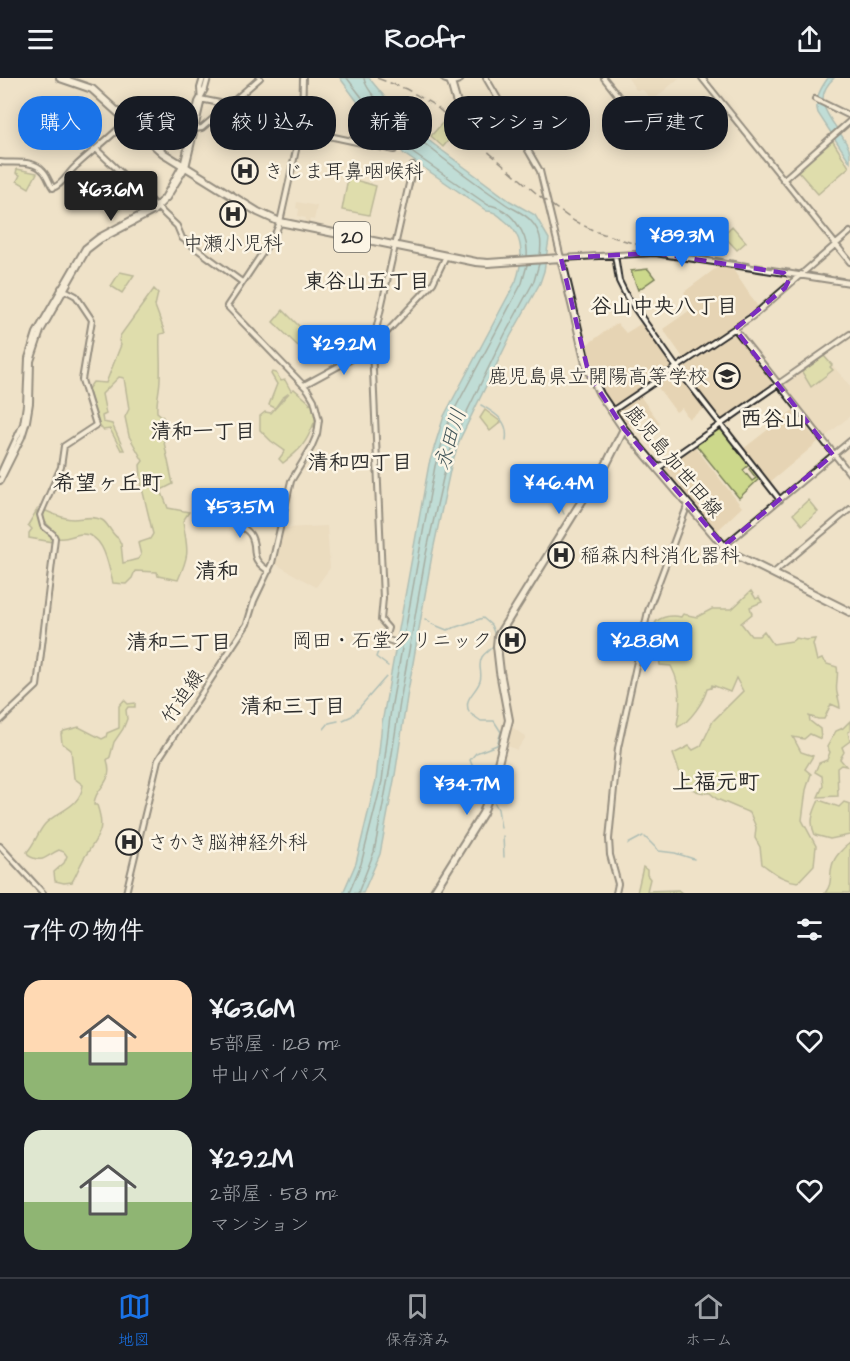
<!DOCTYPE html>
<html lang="ja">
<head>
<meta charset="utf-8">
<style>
	:root { --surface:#171b24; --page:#242831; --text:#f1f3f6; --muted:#9ea1a6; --line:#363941; --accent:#1a73e8 }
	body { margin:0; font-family:"Architects Daughter","Klee One",sans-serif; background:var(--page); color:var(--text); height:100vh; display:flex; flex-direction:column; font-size:22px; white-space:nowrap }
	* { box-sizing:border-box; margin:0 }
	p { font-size:20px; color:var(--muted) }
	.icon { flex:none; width:33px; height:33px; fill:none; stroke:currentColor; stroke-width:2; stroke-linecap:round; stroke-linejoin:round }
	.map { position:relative; height:815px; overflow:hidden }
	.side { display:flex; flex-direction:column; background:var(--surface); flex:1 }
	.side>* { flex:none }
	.hud { position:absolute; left:18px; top:18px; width:814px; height:54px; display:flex; gap:12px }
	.price { position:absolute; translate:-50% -51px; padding:0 14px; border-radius:6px; background:var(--accent); color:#fff; font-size:20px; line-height:39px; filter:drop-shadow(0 2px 3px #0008) }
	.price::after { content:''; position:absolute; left:50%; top:36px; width:18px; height:14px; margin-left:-9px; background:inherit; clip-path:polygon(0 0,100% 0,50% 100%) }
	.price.selected { background:#222; color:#fff }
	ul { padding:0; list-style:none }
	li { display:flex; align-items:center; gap:18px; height:150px; padding:0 24px }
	li span { display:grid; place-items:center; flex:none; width:168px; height:120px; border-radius:18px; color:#555 }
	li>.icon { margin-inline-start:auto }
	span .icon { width:72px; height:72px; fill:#fffc; stroke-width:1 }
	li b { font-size:26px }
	h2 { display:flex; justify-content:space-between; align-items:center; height:72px; padding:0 24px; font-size:26px }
	.pill { padding:0 21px; border-radius:24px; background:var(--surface); box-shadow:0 3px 15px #0003; font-size:21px; line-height:54px }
	.pill.selected { background:var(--accent); color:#fff }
	header { display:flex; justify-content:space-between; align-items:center; height:78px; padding:0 24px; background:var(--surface); font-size:27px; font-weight:700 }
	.dock { display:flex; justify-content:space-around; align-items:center; height:84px; border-top:2px solid var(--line); background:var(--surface); font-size:16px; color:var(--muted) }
	.dock a { display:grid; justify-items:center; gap:3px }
	.dock .selected { color:var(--accent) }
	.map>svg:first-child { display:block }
	.built { fill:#e6d4b4 }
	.green { fill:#ccd88b; stroke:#7c825b; stroke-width:1.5 }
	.water { fill:#88d7e6; stroke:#63929b; stroke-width:1.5 }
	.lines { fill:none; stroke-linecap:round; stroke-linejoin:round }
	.shore { stroke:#507076; stroke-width:1.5 }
	.stream { stroke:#63929b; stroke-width:1.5 }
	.minor-casing { stroke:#2b2b2b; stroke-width:8 }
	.major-casing { stroke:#2b2b2b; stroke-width:10 }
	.highway-casing { stroke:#2b2b2b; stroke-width:12 }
	.minor { stroke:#fcf5e5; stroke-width:4 }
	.major { stroke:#fcf5e5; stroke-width:6 }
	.highway { stroke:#fcf5e5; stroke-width:8 }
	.rail { stroke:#2b2b2b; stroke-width:1.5; stroke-dasharray:9 4.5; stroke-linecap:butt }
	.marked { fill:none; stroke:#7b2cbf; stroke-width:4.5; stroke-dasharray:12 8; stroke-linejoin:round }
	.labels { text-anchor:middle; stroke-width:5; stroke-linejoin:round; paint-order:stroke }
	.shield { fill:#fcf5e5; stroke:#6a6863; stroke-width:1.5 }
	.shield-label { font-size:18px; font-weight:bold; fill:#2b2b2b }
	.poi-label { font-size:20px; fill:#2b2b2b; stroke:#fcf5e5; text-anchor:start }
	.street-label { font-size:20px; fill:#2b2b2b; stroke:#fcf5e5 }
	.neighbourhood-label { font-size:21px; font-weight:bold; fill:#2b2b2b; stroke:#fcf5e5 }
	.water-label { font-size:21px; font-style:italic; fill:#42565a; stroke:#fcf5e5 }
	.quarter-label { font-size:22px; font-weight:bold; fill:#2b2b2b; stroke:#fcf5e5 }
</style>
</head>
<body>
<header><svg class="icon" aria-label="menu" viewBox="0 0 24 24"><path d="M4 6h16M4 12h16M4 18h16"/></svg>Roofr<svg class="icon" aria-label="share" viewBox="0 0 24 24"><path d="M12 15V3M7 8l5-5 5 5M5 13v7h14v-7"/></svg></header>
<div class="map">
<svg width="850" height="815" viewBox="0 0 850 815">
	<rect width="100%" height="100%" fill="#efe2c8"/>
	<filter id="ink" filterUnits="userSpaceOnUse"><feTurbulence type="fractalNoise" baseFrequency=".0167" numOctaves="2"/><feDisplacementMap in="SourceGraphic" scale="12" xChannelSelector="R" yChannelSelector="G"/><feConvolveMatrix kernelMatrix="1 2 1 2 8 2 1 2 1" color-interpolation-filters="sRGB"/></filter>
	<g filter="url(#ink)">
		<!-- built -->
		<path class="built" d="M628,0h51l-27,23 -9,-11h-7z
			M297,124l20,4 -3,14 -4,-1 -2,7 -3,-1 1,-7 -8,-2 1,-7 -3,-1z
			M719,188l13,2 26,39 -74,52 -21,-30 30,-21 -9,-16z
			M617,245l9,10 16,-10 30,41 -1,3 -56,38 -4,-1 -18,-33 -8,-25z
			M732,257l4,1 35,45v4l-49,35 -3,-1 -37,-48v-2z
			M824,277l26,31v30l-25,21 -40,-49 1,-5z
			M675,295l9,7 21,28 -16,11 -7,-11 -6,4 -20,-27z
			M640,318l20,27 -4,3 -8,-11 -20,14 -10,-14 1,-4z
			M793,332l25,32 -49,41 -26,-34z
			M695,369l47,60 -25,24 -51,-59v-6z
			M327,448l3,42 -14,19 -42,-24 9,-35z
			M509,647l17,12 -9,13 -13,-6z"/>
		<!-- green -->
		<path class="green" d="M157,23l16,5 -5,21 -15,-11z
			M444,43l12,10 -13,16 -12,-11z
			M832,62l17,27 -31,27 -21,-24z
			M17,91l20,4 -8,15 -12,-7 3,-6 -4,-2z
			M123,100l14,14 -20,20 -16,-11z
			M348,100l28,8 -7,29 -27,-5z
			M732,148l14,16 -9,8 -14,-15z
			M648,191l7,9 -17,12 -7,-19z
			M120,194l14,3 -12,18 -11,-7z
			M154,211l4,4 -3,13 10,27 -5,1c-1,15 1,29 0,44 0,12 -4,22 -3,34l6,5 -1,16 11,51 -12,6 7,18 21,4 -6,9c4,29 8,30 -5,59l-20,-4 -1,-4 -22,-1 -3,7 -6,6 -13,-1c-5,-17 -8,-50 -32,-49 -9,1 -14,6 -24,4l-4,-8 -10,-10 1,-10c9,4 19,9 29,9 9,0 19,-4 29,1 7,4 9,14 16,18l3,6 2,19 15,-4 3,-4 -3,-12 12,-4 3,-5 -11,-46 -2,-23 3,-4 -14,-25 -4,-19 4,-8 -5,-31 -5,-1 -17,17 4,20 -4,2 1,6 9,2 12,26h-3l-11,-21 -7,1 -4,-5 -11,-36 5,-7 13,1 15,-38 -2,-4 1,-5z
			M283,232l25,25 -10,11 -25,-24z
			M824,278l8,9 -2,2 3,3 -22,17 -9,-15z
			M272,294l4,1 5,8 4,-1 6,11 3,-2 16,14 -1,2 4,-3 3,25h-2v-4c-8,21 -14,27 -31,40l-4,-4 6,-8 -14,-10 -11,-11v-14l5,-4 6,1 18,-20 -7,5 -7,10 -6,-3 8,-21 -6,-10z
			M485,332l16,12 -11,9 -10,-13z
			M719,351l3,1 27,35 -6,5 9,11 4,-3 -7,-9 2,-1 9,10 -21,20 -43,-53z
			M808,422l10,12 -16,13 -9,-11z
			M37,432l2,12 13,13 1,7 -24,-4v-5l3,-4 -4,-4z
			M751,513l5,8 3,-2 3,5 -12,5 2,7 -11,9 10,13h8l5,-5 9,13 19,-3 4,-3 10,2 9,-1 -2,5 4,17 5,-2 5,5 10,3c2,9 -2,18 0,26 1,5 3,9 3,15l-9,-4 -7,15h-6l-9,-3 1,5 10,8 1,10 -11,-5 -6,5 -11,-2 8,15 12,4 -8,13 6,5 -5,16 -4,30 14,26 -2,19 -16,17c-16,-2 -23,-9 -36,-18l-2,-17 -5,-9 1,-11 -6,-14 -33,-14 -7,-6c-27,0 -29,-18 -37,-39l16,-8 4,4 8,-4 12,-25 30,-30 -7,-13 -6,14 -18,-7 -1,3 -4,1c-3,12 -17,33 -29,38l-1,-3c5,-21 4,-39 -6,-58l-11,-1c-1,-9 0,-18 -1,-25 -1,-5 -3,-5 -4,-10 -4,-14 18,-15 26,-13l2,-3 14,3 15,-8h20z
			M124,622l4,4 7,-1v4h-7l-2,3 1,9 -4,10 -9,13 -4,15 -3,3c8,24 -13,27 -13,45h3c8,24 3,28 -9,47 -7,9 -10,20 -16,30l-8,1 -9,-2 -1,-9 10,-9 3,-7 -3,-4 -5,-2c-14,6 -15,14 -30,6l-2,-4c8,-9 11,-20 18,-28 13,-14 35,-16 38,-39l-9,-7 -3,-28 -9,-7 -1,-9 3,-3 15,-4 23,12 4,-2 1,-4 12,-5v-22z
			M850,643v10l-2,1 2,9 -8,6 2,5 -4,7 6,7 -5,-1 -4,3 1,28 -20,1 5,-11 -1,-10 -7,-4 4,-9 8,-3 3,-8 -3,-5 9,-16 7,-3z
			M819,722l20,7 5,-5 6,2v31l-20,4 -15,-4c-6,-13 -2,-22 4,-35z
			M850,765v50h-25c8,-10 4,-16 7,-27 2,-9 11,-18 18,-23z
			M643,789l4,3v5l3,4 -3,12 31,-1 4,3h-45z"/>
		<!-- water -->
		<path class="water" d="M340,0h29l24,29 39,36 78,58 25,14 14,24 -5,32 -4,12 -30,54 -50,102 -9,27 -19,89 -25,142 -12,78 -15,79 -17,39h-20l13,-30 20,-83 6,-57 47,-259 15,-48 72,-135c8,-23 8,-46 -12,-61 -6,-5 -10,-9 -17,-9l-83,-57 -42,-46z
			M828,0h6c-30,27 10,50 16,74 0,3 0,7 0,10l-32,-49c-4,-13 2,-24 10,-35z"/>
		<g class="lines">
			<!-- shore -->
			<path class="shore" d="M347,0l20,26 40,45 81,56c22,2 41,29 39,51
				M364,0c3,28 114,107 140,125 8,6 21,10 27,18 10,11 11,20 9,34
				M349,815l12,-29 21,-83 9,-72 44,-243 15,-48 72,-135 5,-18
				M358,815l16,-41 15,-79 12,-77 25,-142 20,-89 9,-29 50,-102 29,-53 5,-17"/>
			<!-- stream -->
			<path class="stream" d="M481,327c15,9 28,16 25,35
				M535,401l21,18 8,17
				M425,541l5,3
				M432,546l15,6 36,-12 8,7 4,10
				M383,560l-7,19 12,9
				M469,634c-6,-14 7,-19 11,-31 3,-8 -3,-16 2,-24 4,-6 10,-7 13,-15
				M471,636l10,7h13l7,11 -4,13 -21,8 -6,7 6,15v7l11,11
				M343,642l9,-4 34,-39
				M324,651l5,-6 9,-2
				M491,718l7,13 3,19
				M503,758l1,21
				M645,759l14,14 16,2 19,6
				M628,766l15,-8"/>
			<!-- minor casing -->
			<g class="minor-casing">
				<path id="minor" d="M486,0l54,93 21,87 94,-5 195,30
					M604,0l31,39
					M702,0l148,184
					M200,21l20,4 20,11 43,9 18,7 93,20
					M815,21l35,17
					M475,40l26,-14
					M195,51l7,-1 58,-50
					M96,71l81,77 5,12 60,44
					M0,84c13,2 33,-3 43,9 5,5 6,12 10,17 12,-5 14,-15 24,-23 16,-15 35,-28 50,-45
					M783,102l67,-59
					M615,177l4,26 8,16 50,71 103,132
					M735,251l115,145
					M304,307l68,-37 61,-65 13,-27
					M612,333l141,-95 97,-84
					M658,390l192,-134
					M0,396l23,-50 3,-19 2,-47 8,-25 49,-85 14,-11 54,-29 11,-10 20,-36 14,-60 7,-13 3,-11
					M0,403l22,-44 5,-16 3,-18 1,-42 10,-30 46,-81 13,-10 53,-28 14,-14 19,-31 15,-64 -1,-15 3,-10
					M199,431c12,5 43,14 51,25 10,15 -4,23 19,37
					M724,468l126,-105
					M775,496l2,-4 73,-61
					M394,564l-9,-3 3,-11 -7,-8 2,-22 -11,-250 41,-182
					M0,643l37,-35 18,-148 -2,-4 -10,-8 -3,-11 21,-48 3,-21 32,-21 -14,-45 10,-60 -16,-24 -15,-8
					M0,768l43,47
					M126,815l32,-133 89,-136 7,-23 18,-38 19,-82 20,-33 6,-14 2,-14 -5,-20 -6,-10 -81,-84 48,-72 5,-12 22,-99 1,-45
					M616,815l2,-9 -8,-29 -1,-16 9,-91 30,-137 40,-107"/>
			</g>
			<!-- major casing -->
			<g class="major-casing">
				<path id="major" d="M60,0l32,11 71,64 95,59 22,10 196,40 12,1 73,-5 26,109 13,27 24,35 104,122 122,61
					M450,1l6,21
					M433,815l50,-80 9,-26 17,-67 -9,-48 -3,-26 1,-10 80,-129 27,-40 19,-38"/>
			</g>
			<!-- highway casing -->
			<g class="highway-casing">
				<path id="highway" d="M446,0l7,2 6,-2"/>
			</g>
			<!-- minor -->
			<use href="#minor" class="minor"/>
			<!-- major -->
			<use href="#major" class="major"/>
			<!-- highway -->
			<use href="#highway" class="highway"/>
			<!-- rail -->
			<path class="rail" d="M377,0l29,11 28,16 109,94 31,22 23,11 45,14 208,33"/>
		</g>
	</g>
	<!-- marked area -->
	<path d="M0 0H850V815H0ZM655,175l129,20 5,7 -4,8 -50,41 98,126 -109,91 -100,-117 -35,-54 -28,-117z" fill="#efe2c8" fill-opacity=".55" fill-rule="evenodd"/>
	<path class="marked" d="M655,175l129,20 5,7 -4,8 -50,41 98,126 -109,91 -100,-117 -35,-54 -28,-117z"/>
	<!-- icons -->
	<defs>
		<g id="hospital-ring" transform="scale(1.35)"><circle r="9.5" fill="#fcf5e5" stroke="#2b2b2b" stroke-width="1.5"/><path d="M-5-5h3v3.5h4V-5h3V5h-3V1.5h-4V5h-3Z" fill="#2b2b2b"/></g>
		<g id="school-ring" transform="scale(1.35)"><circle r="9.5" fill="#fcf5e5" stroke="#2b2b2b" stroke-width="1.5"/><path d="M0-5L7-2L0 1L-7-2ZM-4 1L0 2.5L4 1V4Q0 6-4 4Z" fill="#2b2b2b"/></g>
	</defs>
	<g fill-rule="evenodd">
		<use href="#hospital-ring" x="245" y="93"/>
		<use href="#hospital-ring" x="233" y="136"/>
		<use href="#school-ring" x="727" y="298"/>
		<use href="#hospital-ring" x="561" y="477"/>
		<use href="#hospital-ring" x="512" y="562"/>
		<use href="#hospital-ring" x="129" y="764"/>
	</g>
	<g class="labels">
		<!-- shield labels -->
		<rect class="shield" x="334" y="144" width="36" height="30" rx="4.5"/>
		<g class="shield-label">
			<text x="352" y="165">20</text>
		</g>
		<!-- poi labels -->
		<g class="poi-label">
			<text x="264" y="100">きじま耳鼻咽喉科</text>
			<text x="233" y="172" text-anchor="middle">中瀬小児科</text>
			<text x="708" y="305" text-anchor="end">鹿児島県立開陽高等学校</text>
			<text x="580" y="484">稲森内科消化器科</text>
			<text x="492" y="569" text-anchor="end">岡田・石堂クリニック</text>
			<text x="148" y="771">さかき脳神経外科</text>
		</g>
		<!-- street labels -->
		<g class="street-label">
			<text transform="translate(674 383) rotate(50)" y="7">鹿児島加世田線</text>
			<text transform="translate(182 618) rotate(-56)" y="7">竹迫線</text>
		</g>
		<!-- neighbourhood labels -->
		<g class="neighbourhood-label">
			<text x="367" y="210">東谷山五丁目</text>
			<text x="664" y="235">谷山中央八丁目</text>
			<text x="203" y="360">清和一丁目</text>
			<text x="360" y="391">清和四丁目</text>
			<text x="179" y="571">清和二丁目</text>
			<text x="293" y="635">清和三丁目</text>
		</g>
		<!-- water labels -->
		<g class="water-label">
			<text transform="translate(450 361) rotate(-73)" y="7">永田川</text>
		</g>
		<!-- quarter labels -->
		<g class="quarter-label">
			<text x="773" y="348">西谷山</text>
			<text x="108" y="412">希望ヶ丘町</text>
			<text x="217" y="500">清和</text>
			<text x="716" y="711">上福元町</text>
		</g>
	</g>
</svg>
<b class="price selected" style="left:111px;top:144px">¥63.6M</b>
<b class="price" style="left:682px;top:190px">¥89.3M</b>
<b class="price" style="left:344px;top:298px">¥29.2M</b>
<b class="price" style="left:559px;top:437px">¥46.4M</b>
<b class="price" style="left:240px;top:461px">¥53.5M</b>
<b class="price" style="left:645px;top:595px">¥28.8M</b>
<b class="price" style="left:467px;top:738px">¥34.7M</b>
<div class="hud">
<a class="pill selected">購入</a>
<a class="pill">賃貸</a>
<a class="pill">絞り込み</a>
<a class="pill">新着</a>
<a class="pill">マンション</a>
<a class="pill">一戸建て</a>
</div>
</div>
<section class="side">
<h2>7件の物件<svg class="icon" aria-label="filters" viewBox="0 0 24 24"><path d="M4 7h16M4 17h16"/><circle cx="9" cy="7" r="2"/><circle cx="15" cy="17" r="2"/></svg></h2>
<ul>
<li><span style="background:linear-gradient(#ffd9b3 60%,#8fb573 0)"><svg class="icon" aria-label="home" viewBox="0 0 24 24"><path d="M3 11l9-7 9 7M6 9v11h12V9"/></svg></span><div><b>¥63.6M</b><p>5部屋 · 128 m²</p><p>中山バイパス</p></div><svg class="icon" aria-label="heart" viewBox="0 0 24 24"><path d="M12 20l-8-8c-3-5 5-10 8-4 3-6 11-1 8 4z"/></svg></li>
<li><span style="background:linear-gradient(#dfe7d0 60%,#8fb573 0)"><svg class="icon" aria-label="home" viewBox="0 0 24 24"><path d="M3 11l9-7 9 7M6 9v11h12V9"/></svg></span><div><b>¥29.2M</b><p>2部屋 · 58 m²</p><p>マンション</p></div><svg class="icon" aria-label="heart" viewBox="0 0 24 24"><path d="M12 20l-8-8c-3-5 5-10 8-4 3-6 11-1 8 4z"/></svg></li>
</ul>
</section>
<nav class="dock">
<a class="selected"><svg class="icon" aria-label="map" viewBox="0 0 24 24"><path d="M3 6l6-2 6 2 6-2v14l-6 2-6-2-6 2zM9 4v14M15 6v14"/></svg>地図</a>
<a><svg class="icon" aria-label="saved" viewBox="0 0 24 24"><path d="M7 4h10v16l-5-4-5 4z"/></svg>保存済み</a>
<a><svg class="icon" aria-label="home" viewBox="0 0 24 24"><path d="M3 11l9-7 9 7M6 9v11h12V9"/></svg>ホーム</a>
</nav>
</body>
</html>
